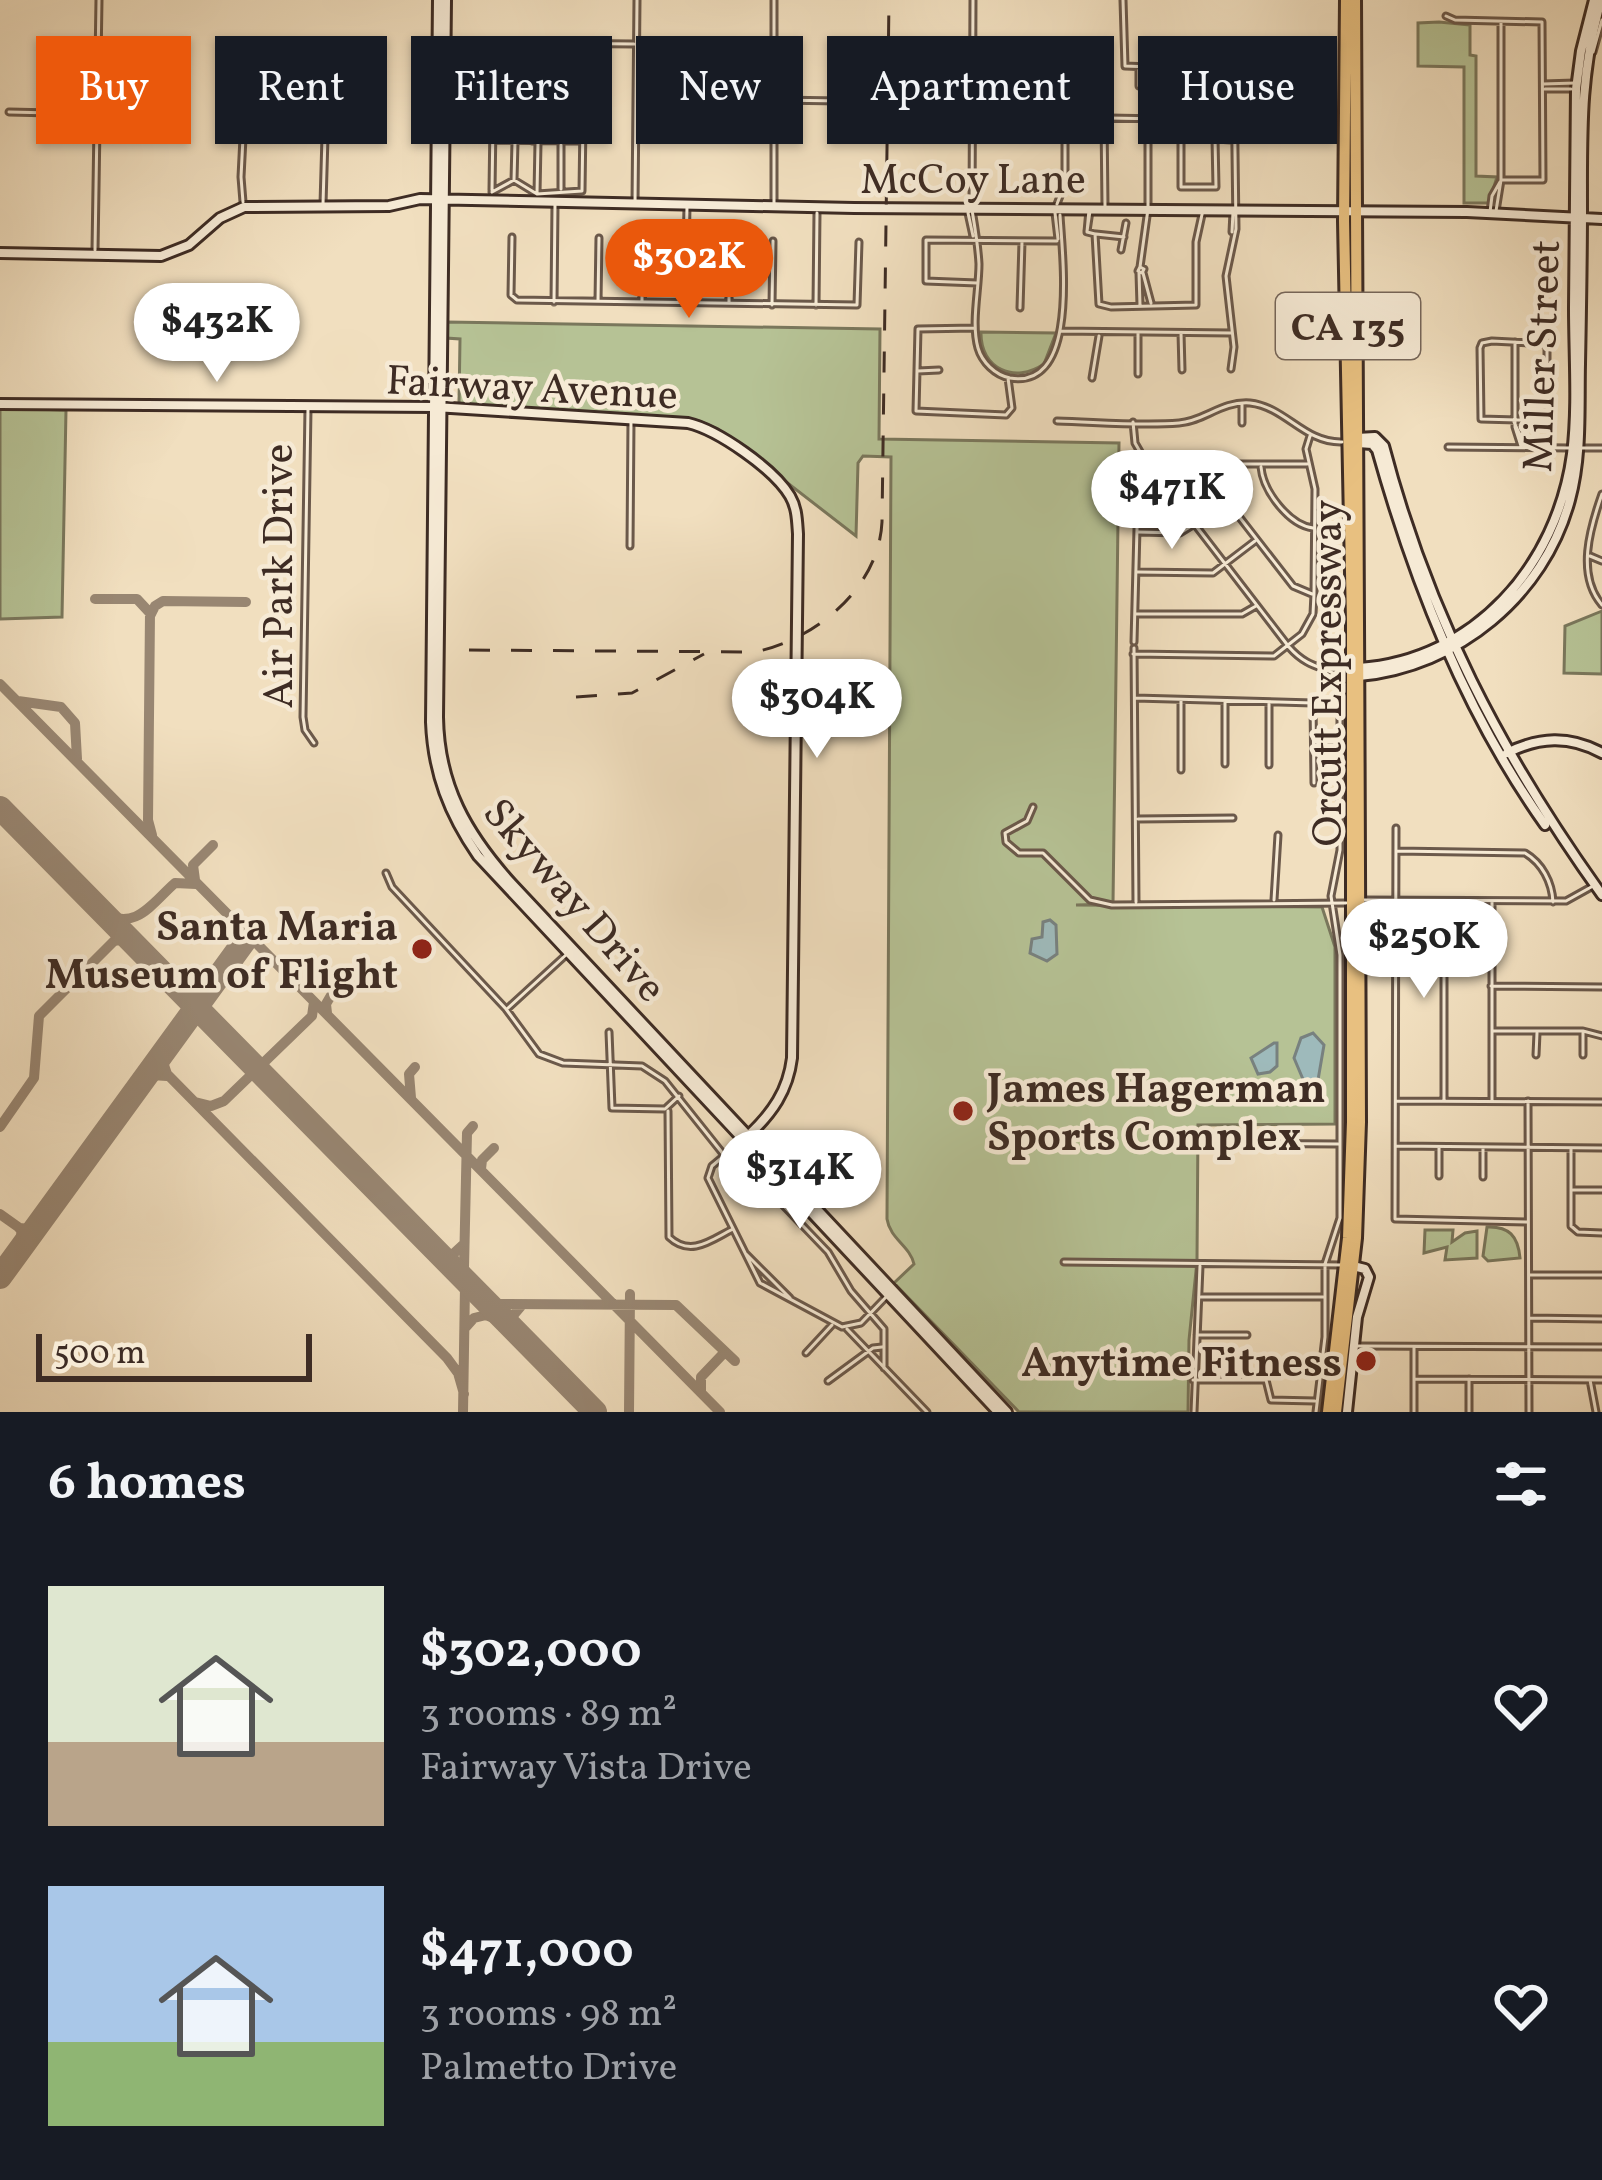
<!DOCTYPE html>
<html lang="en">
<head>
<meta charset="utf-8">
<style>
	:root { --surface:#171b24; --page:#242831; --text:#f1f3f6; --muted:#9ea1a6; --accent:#ea580c }
	body { margin:0; font-family:Vollkorn,serif; background:var(--page); color:var(--text); height:100vh; display:flex; flex-direction:column; font-size:45px; white-space:nowrap }
	* { box-sizing:border-box; margin:0 }
	p { font-size:39px; color:var(--muted) }
	.icon { flex:none; width:66px; height:66px; fill:none; stroke:currentColor; stroke-width:2; stroke-linecap:round; stroke-linejoin:round }
	.map { position:relative; height:1412px; overflow:hidden }
	.drawer { display:flex; flex-direction:column; background:var(--surface); flex:1 }
	.drawer>* { flex:none }
	.top-card { position:absolute; left:36px; top:36px; width:1530px; height:108px; display:flex; gap:24px }
	.scale { position:absolute; left:36px; bottom:30px; width:276px; box-sizing:border-box; padding-left:12px; border:6px solid #3e2c24; border-top:0; font-size:33px; line-height:42px; white-space:nowrap; color:#3e2c24; -webkit-text-stroke:9px #f6ead5; paint-order:stroke }
	.price { position:absolute; translate:-50% -102px; padding:0 27px; border-radius:42px; background:#fff; color:#222; font-size:39px; line-height:78px; filter:drop-shadow(0 3px 6px #0008) }
	.price::after { content:''; position:absolute; left:50%; top:72px; width:36px; height:27px; margin-left:-18px; background:inherit; clip-path:polygon(0 0,100% 0,50% 100%) }
	.price.active { background:var(--accent); color:#fff }
	ul { padding:0; list-style:none }
	li { display:flex; align-items:center; gap:36px; height:300px; padding:0 48px }
	li span { display:grid; place-items:center; flex:none; width:336px; height:240px; border-radius:0px; color:#555 }
	li>.icon { margin-inline-start:auto }
	span .icon { width:144px; height:144px; fill:#fffc; stroke-width:1 }
	li b { font-size:51px }
	h2 { display:flex; justify-content:space-between; align-items:center; height:144px; padding:0 48px; font-size:51px }
	.chip { padding:0 42px; border-radius:0px; background:var(--surface); box-shadow:0 3px 9px #0004; font-size:42px; line-height:108px }
	.chip.active { background:var(--accent); color:#fff }
	.map>svg:first-child { display:block }
	.green { fill:#b6c295; stroke:#7a775c; stroke-width:3 }
	.water { fill:#9ebabb; stroke:#78817f; stroke-width:3 }
	.lines { fill:none; stroke-linecap:round; stroke-linejoin:round }
	.taxiway { stroke:#988672; stroke-width:10 }
	.runway { stroke:#988672; stroke-width:24 }
	.street-casing { stroke:#6b594b; stroke-width:9 }
	.secondary-casing { stroke:#3e2c24; stroke-width:14 }
	.highway-casing { stroke:#3e2c24; stroke-width:16 }
	.street { stroke:#f6ead5; stroke-width:3 }
	.secondary { stroke:#f6ead5; stroke-width:8 }
	.highway { stroke:#e8c080; stroke-width:10 }
	.rail { stroke:#3e2c24; stroke-width:3; stroke-dasharray:21 21; stroke-linecap:butt }
	.poi-dot { fill:#8f2418; stroke:#f6ead5; stroke-width:4.5 }
	.labels { text-anchor:middle; stroke-width:9; stroke-linejoin:round; paint-order:stroke }
	.shield { fill:#f6ead5; stroke:#756559; stroke-width:3 }
	.shield-label { font-size:39px; font-weight:bold; fill:#3e2c24 }
	.street-label { font-size:42px; fill:#3e2c24; stroke:#f6ead5 }
	.poi-label { font-size:42px; font-weight:bold; fill:#3e2c24; stroke:#f6ead5; text-anchor:end }
</style>
</head>
<body>
<div class="map">
<svg width="1602" height="1412" viewBox="0 0 1602 1412">
	<rect width="100%" height="100%" fill="#f1dfbf"/>
	<filter id="stains"><feTurbulence type="fractalNoise" baseFrequency=".00167" numOctaves="4"/><feColorMatrix values="0 0 0 0 .2 0 0 0 0 .09 0 0 0 0 .02 0 0 0 .5 -.17"/></filter>
	<radialGradient id="worn" r=".72"><stop offset=".6" stop-color="#630" stop-opacity="0"/><stop offset="1" stop-color="#630" stop-opacity=".3"/></radialGradient>
	<!-- green -->
	<path class="green" d="M1439,22l31,3v30l6,1v120l21,1 -8,26h-25v-136l-46,-1v-43z
		M446,322l434,7 -1,110 240,4 -6,461 -37,1 246,2 13,40v177l-137,1 -1,136 -8,79 -1,72h-169l-125,-129 20,-19c-4,-18 -24,-25 -27,-45l4,-762 -28,-1 -5,7 -2,73 -138,-107 -19,-8 -240,-17 1,-65 -14,-1z
		M981,332l75,1 -12,31c-29,20 -64,5 -63,-32z
		M0,408l66,2 -4,207 -62,2z
		M1602,611v63l-38,-1 1,-47z
		M1487,1227c22,-1 31,9 33,31l-32,3 -5,-5z
		M1425,1230h28l-1,12 13,-9 12,-2v27l-32,2 2,-13 -23,6z"/>
	<!-- water -->
	<path class="water" d="M1050,920l6,5 1,29 -10,7 -17,-8 2,-14 10,-2 1,-15z
		M1313,1033l11,12 -6,35 -7,7 -6,-3 -11,-26 7,-20z
		M1274,1043h3v23l-7,6 -12,2 -7,-16z"/>
	<g class="lines">
		<!-- taxiway -->
		<path class="taxiway" d="M95,599h42l13,14 -2,207 4,15
			M150,616l5,-10 8,-5 83,1
			M0,684l720,728
			M18,701l43,6 14,16 2,36
			M195,880l-2,-15 20,-20
			M102,912c33,21 50,-9 73,-29l21,1
			M327,1013l-1,-9 10,-17
			M167,1047l-5,12 5,15 280,284 11,15 6,21
			M139,1086l12,-11 16,1
			M411,1098l-2,-24 6,-7
			M195,1102l16,4 13,-5 88,-85 2,-14
			M0,1127l34,-49 5,-62 75,-75 10,-2 11,6
			M481,1169l1,-9 12,-12
			M0,1214l21,15 1,18
			M19,1228l11,1 8,-5
			M434,1249l17,7 13,-12
			M454,1269l11,17 -2,126
			M471,1286l-7,-18 3,-135 6,-7
			M481,1296l15,8 180,1 59,56
			M466,1327l8,-9 12,-3 23,9
			M521,1336l-10,-18 11,-13
			M701,1392v-15l21,-22
			M629,1412l1,-118"/>
		<!-- runway -->
		<path class="runway" d="M0,808l595,604
			M0,1277l251,-345"/>
		<!-- street casing -->
		<g class="street-casing">
			<path id="street" d="M973,0l-1,207 -4,6 5,23
				M1123,0l2,66 102,4 7,5 2,154 -10,47 8,71 -3,22
				M1446,16l9,4 87,2 1,158h-42
				M445,42l189,2
				M1593,52l9,-32
				M1139,70v16l77,2
				M1217,81l-2,58 17,1
				M1543,84l32,-1
				M1181,87v100h35l-1,-48
				M1545,89h26
				M927,95l44,1
				M776,100l65,1
				M9,112l174,4
				M1053,117l111,2
				M1104,119l1,87
				M492,140l90,1
				M532,141l1,-22
				M514,180l1,-38
				M561,189v-44
				M492,190l1,-67 3,-5
				M492,192l22,-12 23,14 45,-3 1,-69
				M537,193l1,-50
				M243,202l-2,-25 4,-79 77,-1 4,6 -3,101
				M635,203l2,-203
				M1057,204l8,-21v-66
				M774,205v-205
				M972,210c3,18 6,35 7,54 0,26 -8,59 -1,84 4,14 17,27 32,30 70,12 52,-123 50,-163
				M1089,210l-2,22 8,2 4,70 12,3 85,-2v-63l7,-32
				M1496,211l5,-31v-157
				M1490,212l2,-16 8,-14
				M1055,213l3,26
				M1087,231l3,-20
				M1232,232l1,-20
				M1096,234l28,3
				M512,237l-1,58 6,5 340,5 2,-63
				M95,250l4,-250
				M1121,250l5,-27
				M1140,267l8,-58v-91
				M1140,267l4,2 -2,4 -4,-2z
				M1139,273l1,32
				M1143,273l8,30
				M977,283l-51,-2v-41l131,1
				M685,299l2,-92
				M642,300v-62
				M598,301l1,-63
				M554,302l1,-97
				M729,302v-63
				M772,305l1,-64
				M816,305l1,-92
				M1020,308l2,-66
				M975,328l-57,1 -2,82 90,4 6,-7 -4,-30
				M1061,331l170,2
				M1138,333v41
				M1181,333l1,37
				M1492,341l55,3v77l-66,-2 -1,-71 2,-5z
				M1515,342v85l6,19
				M918,371l21,-1
				M1092,378l7,-42
				M308,409l-5,308 2,13 9,13
				M1057,421c40,1 82,5 122,2 26,-2 42,-22 71,-20 36,4 54,40 92,39
				M1133,422l2,21 8,14 146,190c21,24 39,19 51,31v172l-9,46 9,59v263l-15,46v73l-9,75
				M1514,422l11,24
				M1242,423v-18
				M1448,447l122,1
				M1580,448h22
				M1208,466l5,17 80,103 19,8
				M1261,467c2,24 28,58 52,61
				M1602,494c-12,34 -26,81 0,111
				M1139,532l41,1 13,-8
				M630,546l1,-125
				M1590,556l12,5
				M1138,572l75,1 42,-32
				M1136,614h106l14,-8
				M1134,642l4,-151 7,-12 20,-15h142
				M1134,648l2,254
				M1133,654l141,2 28,-22 11,-20 1,-20 1,-105 -9,-40 4,-13
				M1135,698l178,5 1,80
				M1269,702v63
				M1316,742h21
				M1225,764v-63
				M1181,770v-69
				M1033,807l-6,14 -22,12 1,9 13,11h24l47,47 22,5 234,-2
				M1138,819l95,-1
				M1396,828l-1,391 132,3
				M1397,851l128,2c17,10 27,29 28,49
				M386,873l6,14 114,122 33,45 24,9 79,3 23,15 59,74 58,49 46,48 23,39 33,38v39
				M1274,900l4,-65
				M1361,900l205,1 27,-15
				M1444,902v199
				M1491,986l111,1
				M508,1008l59,-54
				M1493,1031h90l19,5
				M609,1032l3,76 53,1 14,-13
				M1583,1033v22
				M1536,1055l1,-22
				M1396,1101l206,1
				M1492,1101v-199
				M1528,1101l1,311
				M668,1111l1,126c21,20 41,4 62,-7
				M742,1141l-30,25 -4,12 52,105 82,44 19,-4 27,-28
				M1202,1143l136,1
				M1396,1146l206,2
				M1483,1148v29
				M1571,1149v77l7,6 24,1
				M1439,1176v-28
				M1573,1190h29
				M746,1254l44,44
				M1064,1262l279,3
				M1529,1275h73
				M1201,1297h122
				M1529,1318l73,1
				M847,1329l80,83
				M1197,1335h50
				M1356,1346l246,1
				M1414,1348v64
				M806,1353l26,-28
				M1415,1379l187,1
				M1193,1380h73l5,20 44,1
				M1590,1380l6,32
				M828,1381l45,-33 9,-1
				M1194,1412l6,-146
				M1469,1412v-33"/>
		</g>
		<!-- secondary casing -->
		<g class="secondary-casing">
			<path id="secondary" d="M438,0l-7,722c2,51 18,92 47,134l520,556
				M446,0l-8,717c1,69 29,117 74,167l495,528
				M0,253l161,3 28,-11 31,-27 24,-11 145,-1 31,-7 434,9 613,4 135,7
				M0,404l435,3 253,16c30,7 86,46 102,73 7,12 7,24 8,38l-6,524c-4,33 -20,55 -43,77
				M1357,438l18,-1 9,9c44,168 117,308 218,449
				M1358,443l14,1 5,6c37,132 88,262 168,375
				M1359,668c116,-8 198,-103 213,-214 6,-47 2,-98 2,-146 1,-73 2,-146 2,-219l5,-38 13,-51
				M1359,676c99,-9 185,-80 211,-176 12,-44 9,-91 10,-136 1,-52 2,-104 2,-156 0,-75 -2,-134 19,-208
				M1507,753c32,-16 62,-18 95,0
				M1347,1412l10,-95 12,-40 -4,-8 -12,-3"/>
		</g>
		<!-- highway casing -->
		<g class="highway-casing">
			<path id="highway" d="M1328,1412l20,-174 4,-116v-500l-8,-401 2,-221
				M1336,1412l20,-174 4,-116c-2,-374 -2,-748 -5,-1122"/>
		</g>
		<!-- street -->
		<use href="#street" class="street"/>
		<!-- secondary -->
		<use href="#secondary" class="secondary"/>
		<!-- highway -->
		<use href="#highway" class="highway"/>
		<!-- rail -->
		<path class="rail" d="M469,650l286,2c62,-13 124,-65 127,-130l7,-522
			M576,697l56,-4 72,-39"/>
	</g>
	<!-- markers -->
	<g class="poi-dot">
		<circle cx="422" cy="949" r="12"/>
		<circle cx="963" cy="1111" r="12"/>
		<circle cx="1366" cy="1361" r="12"/>
	</g>
	<g class="labels">
		<!-- shield labels -->
		<rect class="shield" x="1276" y="293" width="144" height="66" rx="9"/>
		<g class="shield-label">
			<text x="1348" y="340">CA 135</text>
		</g>
		<!-- street labels -->
		<g class="street-label">
			<text x="973" y="193">McCoy Lane</text>
			<text transform="translate(1540 356) rotate(-88)" y="15">Miller Street</text>
			<text transform="translate(532 386) rotate(3)" y="15">Fairway Avenue</text>
			<text transform="translate(277 576) rotate(-90)" y="15">Air Park Drive</text>
			<text transform="translate(1326 673) rotate(-90)" y="15">Orcutt Expressway</text>
			<text transform="translate(576 899) rotate(49)" y="15">Skyway Drive</text>
		</g>
		<!-- poi labels -->
		<g class="poi-label">
			<text x="398" y="940">Santa Maria<tspan x="398" dy="48">Museum of Flight</tspan></text>
			<text x="987" y="1102" text-anchor="start">James Hagerman<tspan x="987" dy="48">Sports Complex</tspan></text>
			<text x="1342" y="1376">Anytime Fitness</text>
		</g>
	</g>
	<rect width="100%" height="100%" filter="url(#stains)"/>
	<rect width="100%" height="100%" fill="url(#worn)"/>
</svg>
<div class="scale">500 m</div>
<b class="price active" style="left:689px;top:321px">$302K</b>
<b class="price" style="left:217px;top:385px">$432K</b>
<b class="price" style="left:1172px;top:552px">$471K</b>
<b class="price" style="left:817px;top:761px">$304K</b>
<b class="price" style="left:1424px;top:1001px">$250K</b>
<b class="price" style="left:800px;top:1232px">$314K</b>
<div class="top-card">
<a class="chip active">Buy</a>
<a class="chip">Rent</a>
<a class="chip">Filters</a>
<a class="chip">New</a>
<a class="chip">Apartment</a>
<a class="chip">House</a>
</div>
</div>
<section class="drawer">
<h2>6 homes<svg class="icon" aria-label="filters" viewBox="0 0 24 24"><path d="M4 7h16M4 17h16"/><circle cx="9" cy="7" r="2"/><circle cx="15" cy="17" r="2"/></svg></h2>
<ul>
<li><span style="background:linear-gradient(#dfe7d0 65%,#b9a48a 0)"><svg class="icon" aria-label="home" viewBox="0 0 24 24"><path d="M3 11l9-7 9 7M6 9v11h12V9"/></svg></span><div><b>$302,000</b><p>3 rooms · 89 m²</p><p>Fairway Vista Drive</p></div><svg class="icon" aria-label="heart" viewBox="0 0 24 24"><path d="M12 20l-8-8c-3-5 5-10 8-4 3-6 11-1 8 4z"/></svg></li>
<li><span style="background:linear-gradient(#a9c7e8 65%,#8fb573 0)"><svg class="icon" aria-label="home" viewBox="0 0 24 24"><path d="M3 11l9-7 9 7M6 9v11h12V9"/></svg></span><div><b>$471,000</b><p>3 rooms · 98 m²</p><p>Palmetto Drive</p></div><svg class="icon" aria-label="heart" viewBox="0 0 24 24"><path d="M12 20l-8-8c-3-5 5-10 8-4 3-6 11-1 8 4z"/></svg></li>
</ul>
</section>
</body>
</html>
